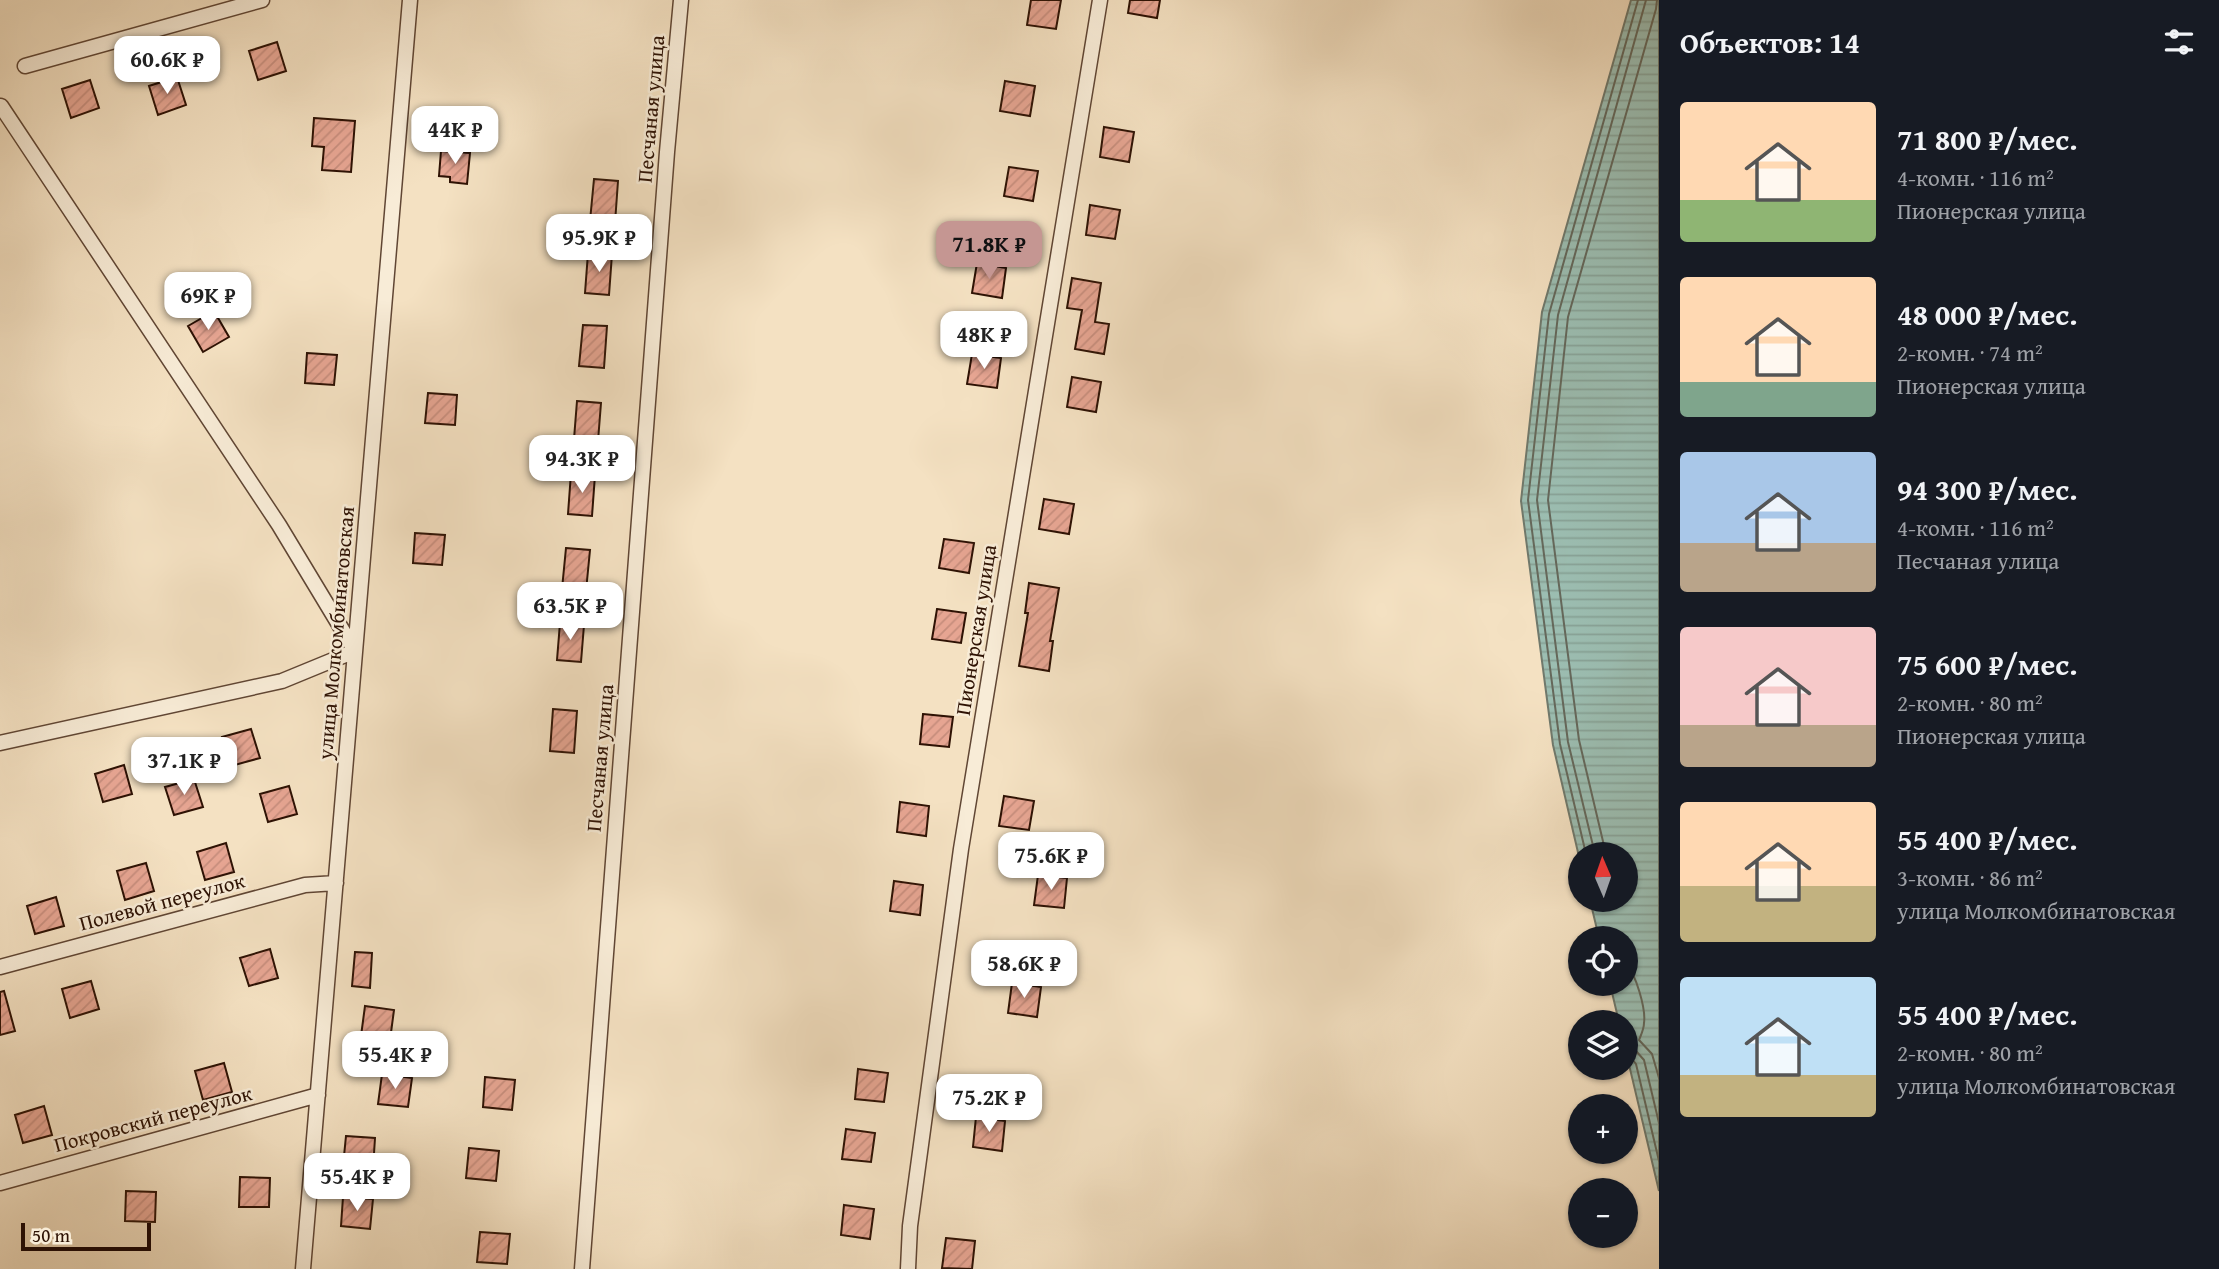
<!DOCTYPE html>
<html lang="ru">
<head>
<meta charset="utf-8">
<style>
	:root { --surface:#171b24; --page:#20242c; --text:#f1f3f6; --muted:#9ea1a6; --accent:#c59692 }
	body { margin:0; font-family:"Gentium Book Plus",serif; background:var(--page); color:var(--text); height:100vh; display:flex; flex-direction:column; font-size:26px; white-space:nowrap }
	* { box-sizing:border-box; margin:0 }
	p { font-size:23px; color:var(--muted) }
	.icon { flex:none; width:38px; height:38px; fill:none; stroke:currentColor; stroke-width:2; stroke-linecap:round; stroke-linejoin:round }
	.map { position:relative; flex:1; overflow:hidden }
	.panel { display:flex; flex-direction:column; background:var(--surface); width:560px }
	.panel>* { flex:none }
	.needle { width:46px; rotate:358deg }
	.fabs { position:absolute; left:1568px; top:842px; display:grid; gap:14px }
	.fabs a { display:grid; place-items:center; width:70px; height:70px; border-radius:50%; background:var(--surface); box-shadow:0 2px 5px #0004; font-size:35px }
	.scale { position:absolute; left:21px; bottom:18px; width:130px; box-sizing:border-box; padding-left:7px; border:4px solid #2e1204; border-top:0; font-size:19px; line-height:24px; white-space:nowrap; color:#2e1204; -webkit-text-stroke:5px #f8ecd7; paint-order:stroke }
	.price { position:absolute; translate:-50% -60px; padding:0 16px; border-radius:14px; background:#fff; color:#222; font-size:23px; line-height:46px; filter:drop-shadow(0 2px 4px #0008) }
	.price::after { content:''; position:absolute; left:50%; top:42px; width:21px; height:16px; margin-left:-10px; background:inherit; clip-path:polygon(0 0,100% 0,50% 100%) }
	.price.selected { background:var(--accent); color:#111 }
	ul { padding:0; list-style:none }
	li { display:flex; align-items:center; gap:21px; height:175px; padding:0 21px }
	li span { display:grid; place-items:center; flex:none; width:196px; height:140px; border-radius:7px; color:#555 }
	li>.icon { margin-inline-start:auto }
	span .icon { width:84px; height:84px; fill:#fffc; stroke-width:1 }
	li b { font-size:30px }
	h2 { display:flex; justify-content:space-between; align-items:center; height:84px; padding:0 21px; font-size:30px }
	main { display:flex; flex:1; min-height:0 }
	.map>svg:first-child { display:block }
	.water { fill:url(#water-rules); stroke:#70796c; stroke-width:2 }
	.lines { fill:none; stroke-linecap:round; stroke-linejoin:round }
	.shore { stroke:#65685b; stroke-width:2 }
	.building { fill:url(#building-hatch); stroke:#2e1204; stroke-width:2 }
	.minor-casing { stroke:#604634; stroke-width:17 }
	.minor { stroke:#f8ecd7; stroke-width:14 }
	.labels { text-anchor:middle; stroke-width:5; stroke-linejoin:round; paint-order:stroke }
	.street-label { font-size:21px; fill:#2e1204; stroke:#f8ecd7 }
</style>
</head>
<body>
<main>
<div class="map">
<svg width="1659" height="1269" viewBox="0 0 1659 1269">
	<defs>
		<pattern id="water-rules" width="6" height="5" patternUnits="userSpaceOnUse" patternTransform="scale(1.75)"><rect width="6" height="5" fill="#9cbeb2"/><path d="M0 2.5h6" fill="none" stroke="#87a297"/></pattern>
		<pattern id="building-hatch" width="6" height="6" patternUnits="userSpaceOnUse" patternTransform="scale(1.75)"><rect width="6" height="6" fill="#e6a592"/><path d="M-1 1l2-2M0 6l6-6M5 7l2-2" fill="none" stroke="#c68d7c"/></pattern>
	</defs>
	<rect width="100%" height="100%" fill="#f4e1c2"/>
	<filter id="stains"><feTurbulence type="fractalNoise" baseFrequency=".00286" numOctaves="4"/><feColorMatrix values="0 0 0 0 .2 0 0 0 0 .09 0 0 0 0 .02 0 0 0 .5 -.17"/></filter>
	<radialGradient id="worn" r=".72"><stop offset=".6" stop-color="#630" stop-opacity="0"/><stop offset="1" stop-color="#630" stop-opacity=".3"/></radialGradient>
	<!-- water -->
	<path class="water" d="M1631,0h28v1191l-33,-139v-30h-7l-9,-38h16v-46h-27l-9,-38h36v-46h-46v7l-27,-116 -32,-244 21,-189z"/>
	<g class="lines">
		<!-- shore -->
		<path class="shore" d="M1586,854l-26,-110 -32,-244 21,-186 89,-314
			M1595,854l-27,-112 -31,-242 21,-185 88,-315
			M1606,854l-27,-114 -31,-240 20,-183 88,-308 1,-9
			M1626,964c10,10 20,45 18,59 0,6 -3,12 -5,17l13,14 7,24
			M1626,1049l10,2 8,9 15,63
			M1626,1058l6,1 4,5 23,97"/>
	</g>
	<!-- building -->
	<path class="building" d="M1031,0h30l-5,29 -29,-4z
		M1130,0h30l-3,18 -29,-5z
		M277,42l9,29 -28,9 -9,-29z
		M177,77l9,28 -28,10 -9,-29z
		M90,80l9,28 -28,10 -9,-29z
		M1005,81l30,5 -5,30 -30,-5z
		M314,118l41,3 -4,51 -29,-2 2,-23 -12,-1z
		M1104,127l30,5 -5,30 -29,-5z
		M441,151l29,2 -3,31 -17,-2v-5l-11,-1z
		M1009,167l29,4 -5,30 -29,-5z
		M594,179l24,2 -3,42 -25,-2z
		M1090,205l30,5 -5,29 -29,-4z
		M588,253l24,1 -3,41 -24,-2z
		M977,263l29,5 -4,30 -30,-5z
		M1072,278l29,5 -6,39 14,2 -5,30 -29,-5 7,-39 -15,-2z
		M214,311l15,26 -26,15 -15,-26z
		M583,325l24,1 -3,42 -25,-2z
		M307,353l30,2 -3,30 -29,-2z
		M972,354l29,4 -4,30 -30,-4z
		M1072,377l29,5 -5,30 -29,-5z
		M428,393l29,2 -2,30 -30,-2z
		M577,401l24,2 -3,38 -24,-2z
		M571,473l24,2 -3,41 -24,-2z
		M1044,499l30,5 -5,30 -30,-5z
		M415,533l30,2 -3,30 -29,-2z
		M944,539l30,4 -5,30 -30,-5z
		M566,548l24,2 -4,41 -24,-2z
		M1029,583l30,5 -9,53h3l-4,30 -30,-5 9,-53h-3z
		M937,609l29,4 -5,30 -29,-4z
		M560,623l24,2 -3,37 -24,-2z
		M553,709l24,2 -3,42 -24,-2z
		M923,714l30,3 -4,30 -29,-3z
		M251,729l9,29 -29,8 -9,-29z
		M124,765l8,29 -29,8 -8,-28z
		M194,779l9,28 -29,8 -9,-28z
		M289,786l8,28 -29,8 -8,-28z
		M1004,796l30,5 -5,29 -30,-4z
		M900,802l29,4 -3,30 -29,-4z
		M226,843l8,29 -29,8 -8,-28z
		M146,863l8,28 -29,9 -8,-29z
		M1038,875l29,3 -3,30 -30,-3z
		M894,881l29,4 -3,30 -30,-4z
		M56,897l8,29 -29,8 -8,-28z
		M270,949l8,29 -29,8 -9,-28z
		M355,952l17,1 -2,35 -18,-2z
		M91,981l8,28 -29,9 -8,-29z
		M1012,983l29,4 -4,30 -29,-4z
		M4,991l11,40 -15,4v-43z
		M365,1006l29,4 -4,30 -29,-4z
		M224,1063l8,29 -29,8 -8,-29z
		M858,1069l30,4 -4,29 -29,-3z
		M382,1074l30,4 -4,29 -30,-3z
		M485,1077l30,3 -3,30 -29,-3z
		M44,1106l8,29 -29,8 -8,-28z
		M976,1117l29,4 -3,30 -29,-4z
		M846,1129l29,4 -4,29 -29,-3z
		M346,1136l29,2 -2,31 -30,-3z
		M469,1148l30,3 -3,30 -30,-3z
		M240,1177l30,1 -1,29h-30z
		M126,1191l30,1 -1,30 -30,-1z
		M343,1197l30,2 -3,30 -29,-3z
		M844,1205l30,4 -4,30 -29,-4z
		M480,1232l30,2 -3,30 -30,-2z
		M946,1238l29,3 -3,28 -30,-1z"/>
	<g class="lines">
		<!-- minor casing -->
		<g class="minor-casing">
			<path id="minor" d="M25,66l237,-66
				M0,743l282,-62 73,-30 -76,-126 -278,-419
				M0,967l305,-82 31,-2
				M0,1183l318,-88
				M303,1269l107,-1269
				M582,1269l85,-1117 14,-152
				M908,1269l2,-43 51,-377 139,-849"/>
		</g>
		<!-- minor -->
		<use href="#minor" class="minor"/>
	</g>
	<g class="labels">
		<!-- street labels -->
		<g class="street-label">
			<text transform="translate(651 109) rotate(-85)" y="7">Песчаная улица</text>
			<text transform="translate(976 630) rotate(-81)" y="7">Пионерская улица</text>
			<text transform="translate(336 633) rotate(-85)" y="7">улица Молкомбинатовская</text>
			<text transform="translate(600 758) rotate(-85)" y="7">Песчаная улица</text>
			<text transform="translate(162 902) rotate(-15)" y="7">Полевой переулок</text>
			<text transform="translate(153 1119) rotate(-15)" y="7">Покровский переулок</text>
		</g>
	</g>
	<rect width="100%" height="100%" filter="url(#stains)"/>
	<rect width="100%" height="100%" fill="url(#worn)"/>
</svg>
<div class="fabs">
<a><svg class="needle" viewBox="-14 -14 28 28"><path d="M0-13l5 13h-10z" fill="#e53935"/><path d="M0 13l5-13h-10z" fill="#9ea1a6"/></svg></a>
<a><svg class="icon" aria-label="locate" viewBox="0 0 24 24"><circle cx="12" cy="12" r="6"/><path d="M12 2v4M12 18v4M2 12h4M18 12h4"/></svg></a>
<a><svg class="icon" aria-label="layers" viewBox="0 0 24 24"><path d="M12 4l9 5-9 5-9-5zM3 14l9 5 9-5"/></svg></a>
<a>+</a>
<a>−</a>
</div>
<div class="scale">50 m</div>
<b class="price" style="left:167px;top:96px">60.6K ₽</b>
<b class="price" style="left:455px;top:166px">44K ₽</b>
<b class="price" style="left:599px;top:274px">95.9K ₽</b>
<b class="price selected" style="left:989px;top:281px">71.8K ₽</b>
<b class="price" style="left:208px;top:332px">69K ₽</b>
<b class="price" style="left:984px;top:371px">48K ₽</b>
<b class="price" style="left:582px;top:495px">94.3K ₽</b>
<b class="price" style="left:570px;top:642px">63.5K ₽</b>
<b class="price" style="left:184px;top:797px">37.1K ₽</b>
<b class="price" style="left:1051px;top:892px">75.6K ₽</b>
<b class="price" style="left:1024px;top:1000px">58.6K ₽</b>
<b class="price" style="left:395px;top:1091px">55.4K ₽</b>
<b class="price" style="left:989px;top:1134px">75.2K ₽</b>
<b class="price" style="left:357px;top:1213px">55.4K ₽</b>
</div>
<section class="panel">
<h2>Объектов: 14<svg class="icon" aria-label="filters" viewBox="0 0 24 24"><path d="M4 7h16M4 17h16"/><circle cx="9" cy="7" r="2"/><circle cx="15" cy="17" r="2"/></svg></h2>
<ul>
<li><span style="background:linear-gradient(#ffd9b3 70%,#8fb573 0)"><svg class="icon" aria-label="home" viewBox="0 0 24 24"><path d="M3 11l9-7 9 7M6 9v11h12V9"/></svg></span><div><b>71 800 ₽/мес.</b><p>4-комн. · 116 m²</p><p>Пионерская улица</p></div></li>
<li><span style="background:linear-gradient(#ffd9b3 75%,#7fa58c 0)"><svg class="icon" aria-label="home" viewBox="0 0 24 24"><path d="M3 11l9-7 9 7M6 9v11h12V9"/></svg></span><div><b>48 000 ₽/мес.</b><p>2-комн. · 74 m²</p><p>Пионерская улица</p></div></li>
<li><span style="background:linear-gradient(#a9c7e8 65%,#b9a48a 0)"><svg class="icon" aria-label="home" viewBox="0 0 24 24"><path d="M3 11l9-7 9 7M6 9v11h12V9"/></svg></span><div><b>94 300 ₽/мес.</b><p>4-комн. · 116 m²</p><p>Песчаная улица</p></div></li>
<li><span style="background:linear-gradient(#f6c9c9 70%,#b9a48a 0)"><svg class="icon" aria-label="home" viewBox="0 0 24 24"><path d="M3 11l9-7 9 7M6 9v11h12V9"/></svg></span><div><b>75 600 ₽/мес.</b><p>2-комн. · 80 m²</p><p>Пионерская улица</p></div></li>
<li><span style="background:linear-gradient(#ffd9b3 60%,#c2b280 0)"><svg class="icon" aria-label="home" viewBox="0 0 24 24"><path d="M3 11l9-7 9 7M6 9v11h12V9"/></svg></span><div><b>55 400 ₽/мес.</b><p>3-комн. · 86 m²</p><p>улица Молкомбинатовская</p></div></li>
<li><span style="background:linear-gradient(#bfe0f5 70%,#c2b280 0)"><svg class="icon" aria-label="home" viewBox="0 0 24 24"><path d="M3 11l9-7 9 7M6 9v11h12V9"/></svg></span><div><b>55 400 ₽/мес.</b><p>2-комн. · 80 m²</p><p>улица Молкомбинатовская</p></div></li>
</ul>
</section>
</main>
</body>
</html>
